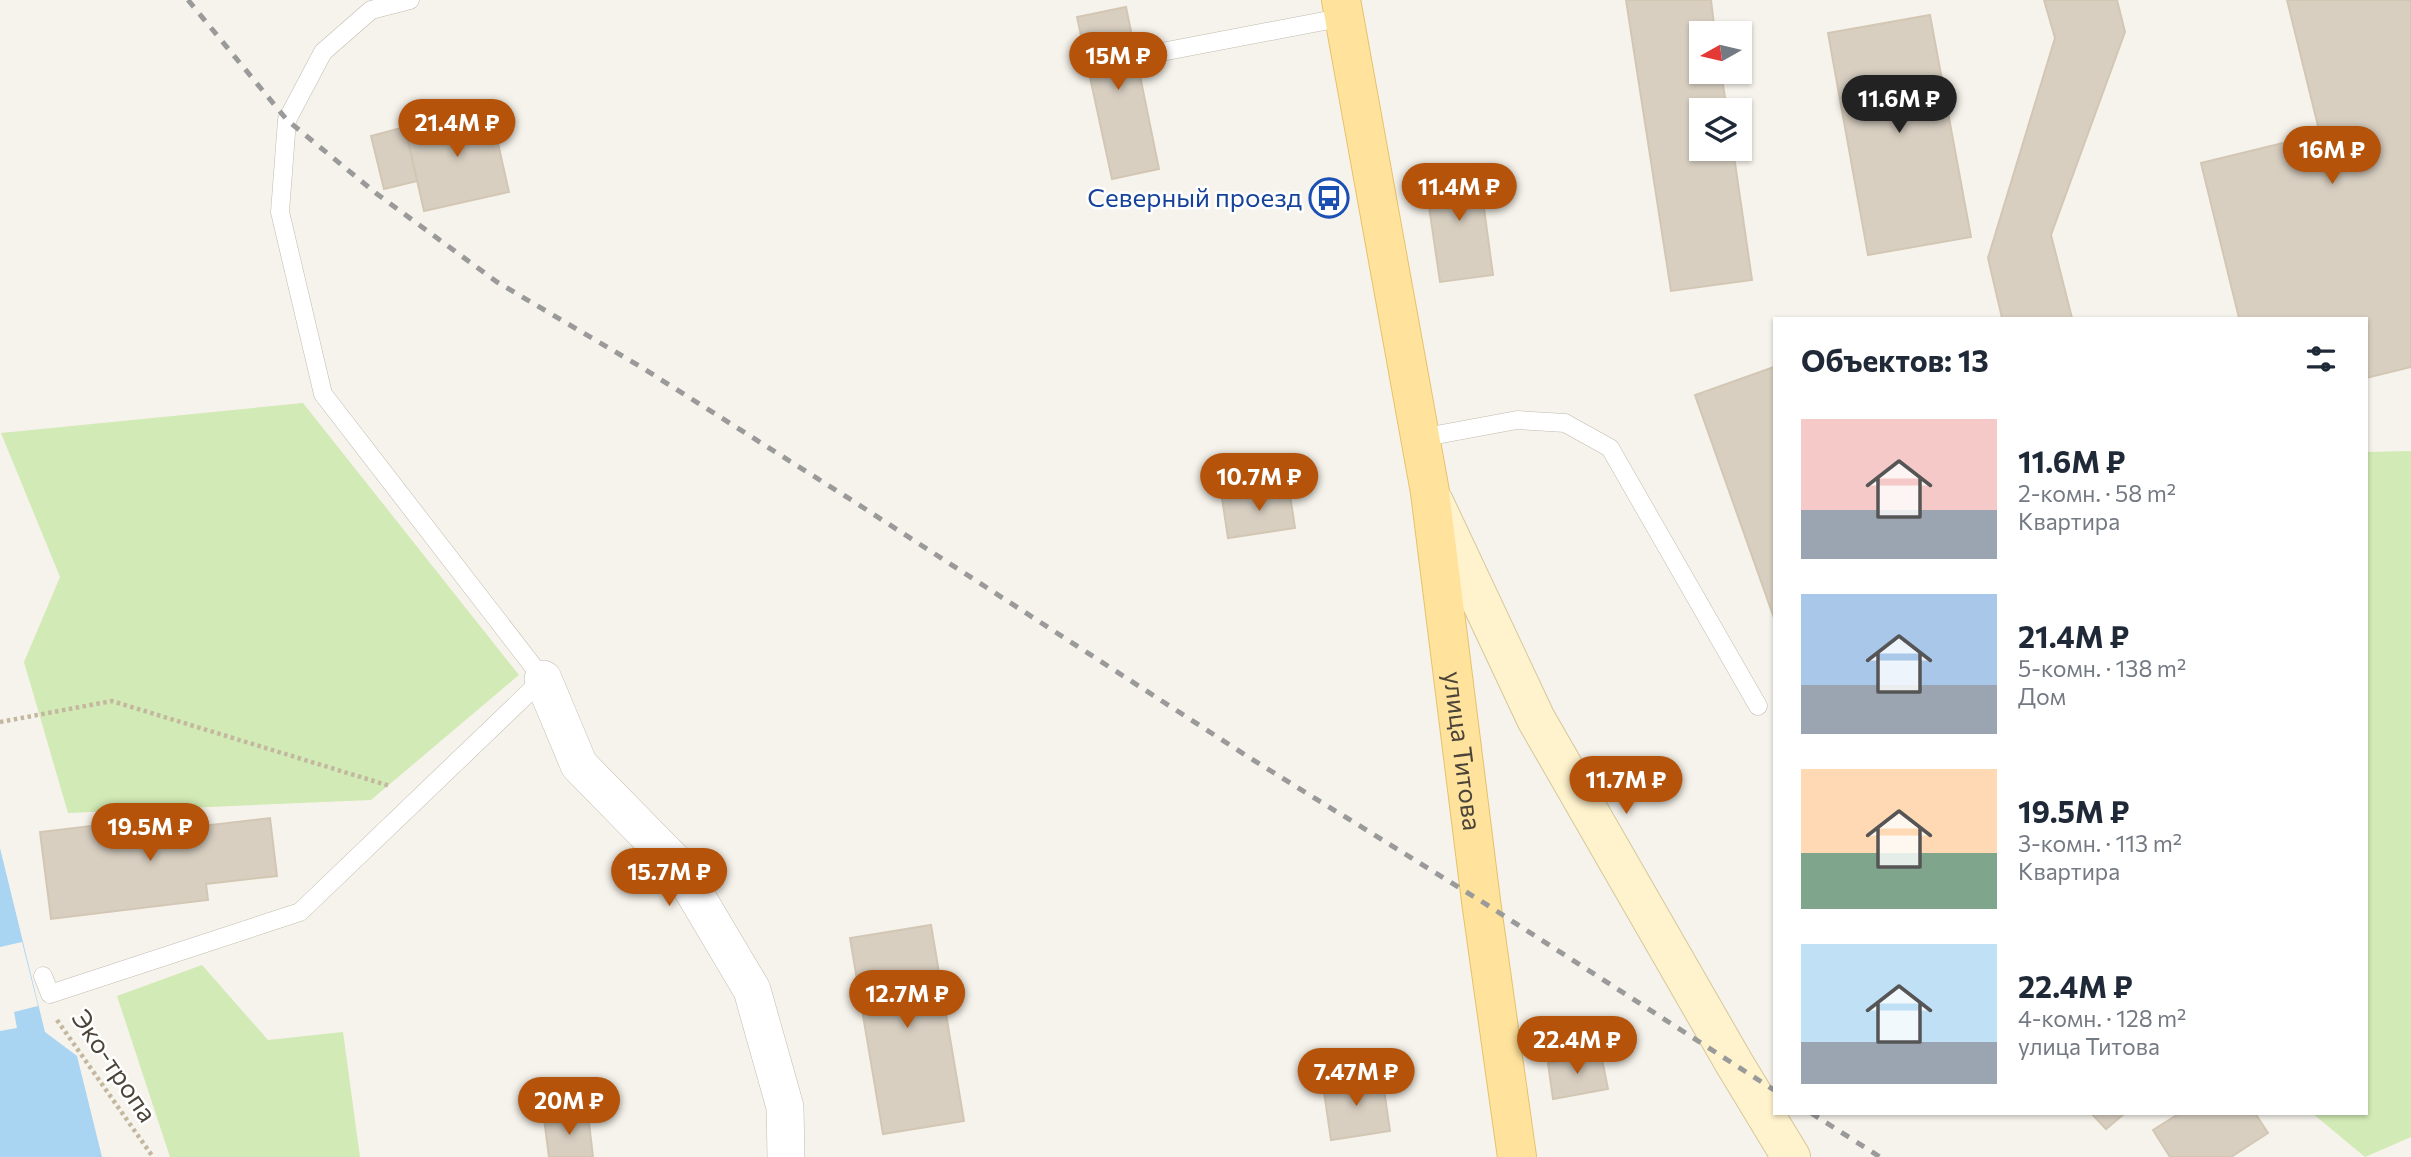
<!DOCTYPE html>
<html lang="ru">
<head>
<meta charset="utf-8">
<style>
	:root { --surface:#fff; --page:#f6f6f7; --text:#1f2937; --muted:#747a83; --accent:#b45309 }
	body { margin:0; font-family:Commissioner,sans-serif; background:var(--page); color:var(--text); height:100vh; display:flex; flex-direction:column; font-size:26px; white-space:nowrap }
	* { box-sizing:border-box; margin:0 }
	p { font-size:23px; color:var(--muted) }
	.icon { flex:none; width:38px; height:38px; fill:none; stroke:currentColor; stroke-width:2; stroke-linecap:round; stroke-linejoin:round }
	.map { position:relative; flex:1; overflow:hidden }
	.sheet { position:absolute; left:1773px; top:317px; width:595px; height:798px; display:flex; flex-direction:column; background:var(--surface); border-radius:0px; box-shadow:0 2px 5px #0004 }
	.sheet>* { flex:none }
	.needle { width:46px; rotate:262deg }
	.fabs { position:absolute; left:1689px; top:21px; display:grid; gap:14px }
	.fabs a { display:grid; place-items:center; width:63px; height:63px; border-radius:0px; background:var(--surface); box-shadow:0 2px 5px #0004; font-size:35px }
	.price { position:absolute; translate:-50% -60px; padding:0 16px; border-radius:24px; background:var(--accent); color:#fff; font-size:23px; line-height:46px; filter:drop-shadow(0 2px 4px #0008) }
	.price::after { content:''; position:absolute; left:50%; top:42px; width:21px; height:16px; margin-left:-10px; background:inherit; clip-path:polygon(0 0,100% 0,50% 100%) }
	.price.selected { background:#222; color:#fff }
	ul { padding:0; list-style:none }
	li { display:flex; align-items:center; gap:21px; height:175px; padding:0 28px }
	li span { display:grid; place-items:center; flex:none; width:196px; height:140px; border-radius:0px; color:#555 }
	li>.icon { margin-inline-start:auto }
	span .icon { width:84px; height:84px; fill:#fffc; stroke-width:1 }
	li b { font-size:30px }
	h2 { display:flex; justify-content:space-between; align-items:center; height:84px; padding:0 28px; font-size:30px }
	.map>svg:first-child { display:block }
	.green { fill:#d2eab5 }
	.water { fill:#a9d4f2 }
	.pier { fill:#f6f3ec }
	.building { fill:#d8cfc1; stroke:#d3c7b4; stroke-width:2 }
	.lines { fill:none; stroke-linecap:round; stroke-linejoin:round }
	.lane-casing { stroke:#c2bbae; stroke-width:19 }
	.street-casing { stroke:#c2bbae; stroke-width:38 }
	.secondary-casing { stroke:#d6c79b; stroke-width:40 }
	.primary-casing { stroke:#e6c16a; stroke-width:40 }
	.path { stroke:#c4b79f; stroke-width:4.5; stroke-dasharray:3.5 3.5; stroke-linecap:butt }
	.lane { stroke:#fff; stroke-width:18 }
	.street { stroke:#fff; stroke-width:37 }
	.secondary { stroke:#fff3cd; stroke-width:38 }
	.primary { stroke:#ffe39c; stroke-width:38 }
	.rail { stroke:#9a9a9a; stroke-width:5; stroke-dasharray:9 9; stroke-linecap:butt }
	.labels { text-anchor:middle; stroke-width:5; stroke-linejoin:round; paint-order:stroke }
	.transit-label { font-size:26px; fill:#164399; stroke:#fff; text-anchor:end }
	.street-label { font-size:26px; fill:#4b4439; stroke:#fff }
</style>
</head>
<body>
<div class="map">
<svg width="2411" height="1157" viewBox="0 0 2411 1157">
	<rect width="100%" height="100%" fill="#f6f3ec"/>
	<!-- green -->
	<path class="green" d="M303,403l216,272 -148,125 -303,13 -44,-151 36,-85 -59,-144z
		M2411,451v686l-46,20 -53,-44h54v-661z
		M202,965l66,75 75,-8 17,125h-190l-53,-161z"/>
	<!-- water -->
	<path class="water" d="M0,848l45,184 32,24 25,101h-102z"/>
	<!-- pier -->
	<path class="pier" d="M22,942l16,64 -24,6 3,16 -17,3v-84z"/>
	<!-- building -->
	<path class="building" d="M1626,0h85l4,33h-14v39h20l6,38h-26v39h32l19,131 -81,11z
		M2044,0h73l8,32 -74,203 21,83h-70l-14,-60 67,-220z
		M2287,0h124v367l-45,11v-60h-127l-38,-155 119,-29z
		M1126,7l33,162 -47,10 -35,-162z
		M1930,15l41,222 -103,18 -40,-222z
		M490,108l19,84 -85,19 -19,-84z
		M405,127l12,54 -33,8 -13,-53z
		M1478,164l15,111 -53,7 -16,-110z
		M1774,367v251l-79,-223z
		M1289,488l6,40 -67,10 -6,-40z
		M200,813l2,13 68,-8 7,58 -71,8 2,16 -157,19 -11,-87z
		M931,925l33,196 -81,13 -33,-196z
		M1601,1054l7,35 -55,10 -5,-36z
		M1382,1076l8,55 -59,9 -8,-55z
		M2091,1113h34l-19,16z
		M2180,1113h75l13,20 -37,24h-61l-17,-27z
		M588,1114l5,43h-44l-5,-38z"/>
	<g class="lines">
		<!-- lane casing -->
		<g class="lane-casing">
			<path id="lane" d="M1146,55l199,-38
				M1420,438l97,-18 48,3 45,25 148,258
				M43,976l7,18 250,-82 243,-233 -220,-285 -43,-182 7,-92 36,-68 48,-42 39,-10"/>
		</g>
		<!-- street casing -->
		<g class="street-casing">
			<path id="street" d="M543,679l36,86 100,102 73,123 33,117 1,50"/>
		</g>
		<!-- secondary casing -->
		<g class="secondary-casing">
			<path id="secondary" d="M1434,502l102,217 198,344 57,94"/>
		</g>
		<!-- primary casing -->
		<g class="primary-casing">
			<g id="primary">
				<path id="s1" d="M1341,0l89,492 51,409 36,256"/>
			</g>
		</g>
		<!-- path -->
		<path class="path" d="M0,722l112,-21 278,85
			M57,1020l96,137"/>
		<!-- lane -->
		<use href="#lane" class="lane"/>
		<!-- street -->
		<use href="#street" class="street"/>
		<!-- secondary -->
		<use href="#secondary" class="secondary"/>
		<!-- primary -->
		<use href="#primary" class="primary"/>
		<!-- rail -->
		<path class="rail" d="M188,0l99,120 90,74 120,88 144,85 212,134 397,257 231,143 293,189
			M1811,1113l69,44"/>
	</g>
	<!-- icons -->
	<defs>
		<g id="bus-ring" transform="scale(2.0125)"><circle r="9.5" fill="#fff" stroke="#1a4fb4" stroke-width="1.5"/><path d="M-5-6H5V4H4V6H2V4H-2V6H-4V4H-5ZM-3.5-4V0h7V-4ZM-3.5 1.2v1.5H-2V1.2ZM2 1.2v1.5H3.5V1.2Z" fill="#1a4fb4"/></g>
	</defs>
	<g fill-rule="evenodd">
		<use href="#bus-ring" x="1329" y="198"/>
	</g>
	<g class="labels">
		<!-- transit labels -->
		<g class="transit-label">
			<text x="1302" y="207">Северный проезд</text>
		</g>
		<!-- street labels -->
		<g class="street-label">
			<text dy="9" stroke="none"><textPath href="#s1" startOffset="761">улица Титова</textPath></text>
			<text transform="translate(114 1066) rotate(56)" y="9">Эко-тропа</text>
		</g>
	</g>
</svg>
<div class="fabs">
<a><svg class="needle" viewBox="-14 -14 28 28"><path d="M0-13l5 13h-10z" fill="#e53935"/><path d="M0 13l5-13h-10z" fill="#747a83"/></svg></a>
<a><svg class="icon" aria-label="layers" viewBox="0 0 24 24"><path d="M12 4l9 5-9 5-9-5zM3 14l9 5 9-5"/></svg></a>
</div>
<b class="price" style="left:1118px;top:92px">15M ₽</b>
<b class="price selected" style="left:1899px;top:135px">11.6M ₽</b>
<b class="price" style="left:457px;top:159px">21.4M ₽</b>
<b class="price" style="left:2332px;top:186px">16M ₽</b>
<b class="price" style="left:1459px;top:223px">11.4M ₽</b>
<b class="price" style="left:1259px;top:513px">10.7M ₽</b>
<b class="price" style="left:1626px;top:816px">11.7M ₽</b>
<b class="price" style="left:150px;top:863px">19.5M ₽</b>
<b class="price" style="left:669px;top:908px">15.7M ₽</b>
<b class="price" style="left:907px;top:1030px">12.7M ₽</b>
<b class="price" style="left:1577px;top:1076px">22.4M ₽</b>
<b class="price" style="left:1356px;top:1108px">7.47M ₽</b>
<b class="price" style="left:569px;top:1137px">20M ₽</b>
<section class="sheet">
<h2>Объектов: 13<svg class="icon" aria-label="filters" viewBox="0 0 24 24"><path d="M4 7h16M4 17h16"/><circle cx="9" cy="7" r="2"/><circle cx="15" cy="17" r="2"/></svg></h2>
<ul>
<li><span style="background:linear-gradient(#f6c9c9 65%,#9aa5b1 0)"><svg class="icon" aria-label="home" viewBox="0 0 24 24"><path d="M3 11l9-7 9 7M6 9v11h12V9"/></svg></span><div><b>11.6M ₽</b><p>2-комн. · 58 m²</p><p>Квартира</p></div></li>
<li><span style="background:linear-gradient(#a9c7e8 65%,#9aa5b1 0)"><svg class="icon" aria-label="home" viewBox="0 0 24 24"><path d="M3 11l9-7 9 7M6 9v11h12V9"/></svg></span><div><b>21.4M ₽</b><p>5-комн. · 138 m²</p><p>Дом</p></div></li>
<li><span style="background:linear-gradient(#ffd9b3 60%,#7fa58c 0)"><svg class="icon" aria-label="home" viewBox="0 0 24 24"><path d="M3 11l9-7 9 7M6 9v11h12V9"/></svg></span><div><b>19.5M ₽</b><p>3-комн. · 113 m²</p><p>Квартира</p></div></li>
<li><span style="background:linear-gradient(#bfe0f5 70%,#9aa5b1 0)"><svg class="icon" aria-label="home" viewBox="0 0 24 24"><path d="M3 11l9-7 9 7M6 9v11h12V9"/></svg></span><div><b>22.4M ₽</b><p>4-комн. · 128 m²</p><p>улица Титова</p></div></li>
</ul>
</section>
</div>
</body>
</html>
